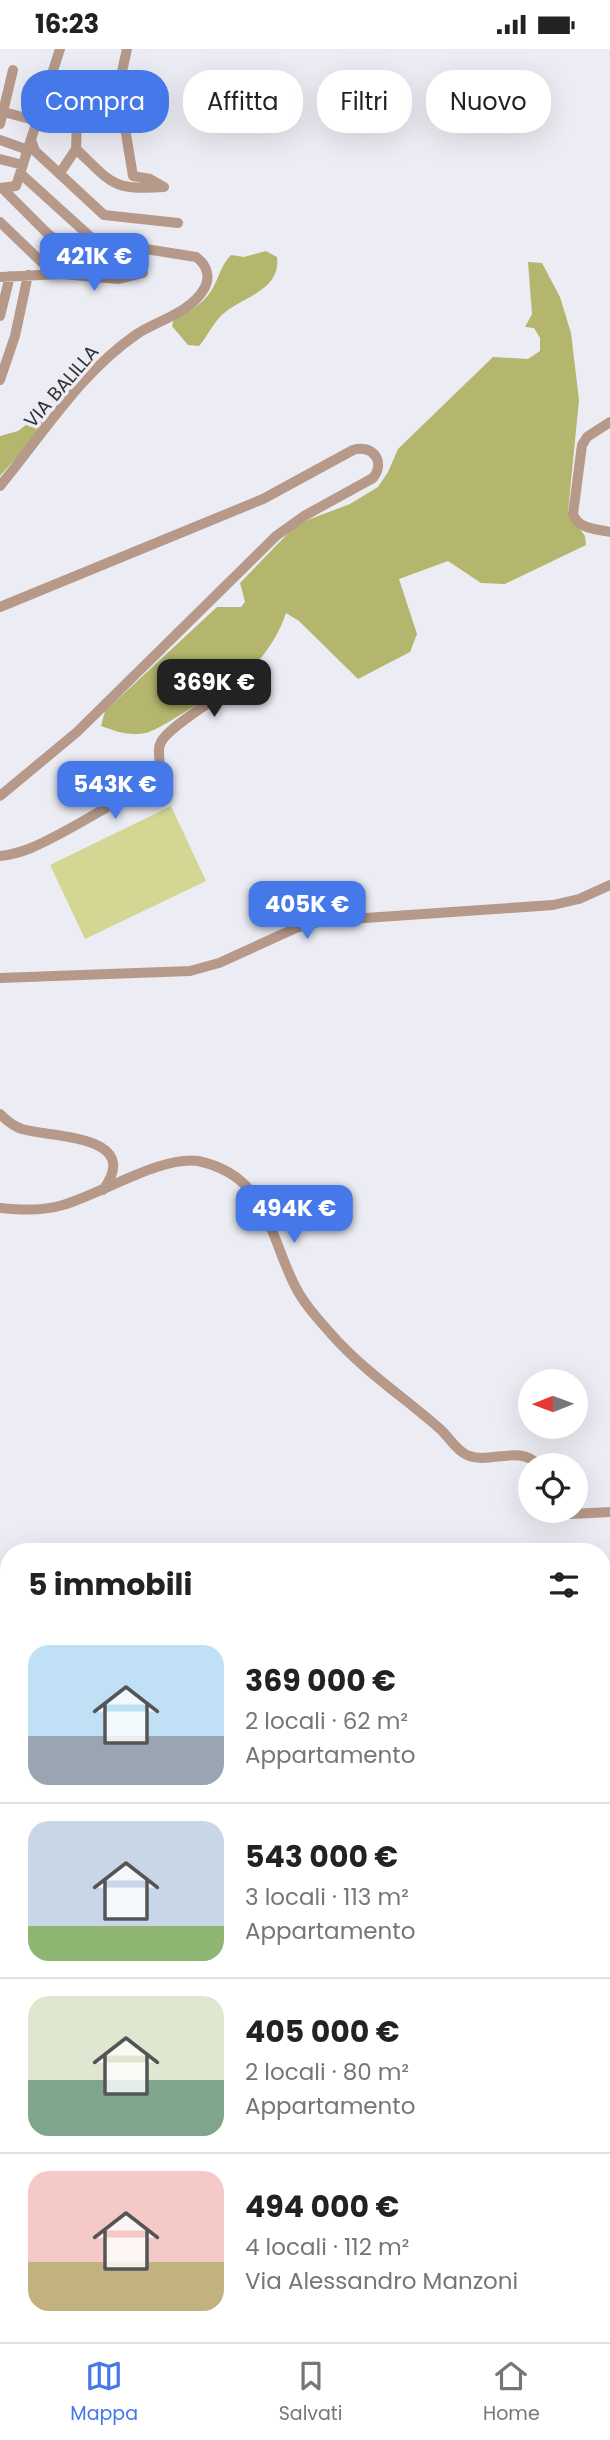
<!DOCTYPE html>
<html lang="it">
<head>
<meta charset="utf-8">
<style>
	:root { --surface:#fff; --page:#f2f2f2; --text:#222; --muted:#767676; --line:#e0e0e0; --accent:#4578e9 }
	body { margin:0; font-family:Poppins,sans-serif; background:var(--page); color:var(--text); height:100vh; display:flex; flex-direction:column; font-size:26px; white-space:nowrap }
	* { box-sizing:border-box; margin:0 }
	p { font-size:23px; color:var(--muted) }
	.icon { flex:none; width:38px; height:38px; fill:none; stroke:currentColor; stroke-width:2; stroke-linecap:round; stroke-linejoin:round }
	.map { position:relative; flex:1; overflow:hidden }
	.side { position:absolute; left:0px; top:1494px; width:611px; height:800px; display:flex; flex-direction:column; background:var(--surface); border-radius:28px 28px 0 0; box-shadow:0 7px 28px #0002 }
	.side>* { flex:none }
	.banner { position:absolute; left:21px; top:21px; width:569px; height:63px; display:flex; gap:14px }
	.needle { width:46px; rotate:269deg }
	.tools { position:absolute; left:518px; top:1320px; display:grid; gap:14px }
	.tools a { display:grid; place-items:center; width:70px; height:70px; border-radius:50%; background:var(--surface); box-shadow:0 7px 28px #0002; font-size:35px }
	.price { position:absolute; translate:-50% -60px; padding:0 16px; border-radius:14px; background:var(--accent); color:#fff; font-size:23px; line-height:46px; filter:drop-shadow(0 2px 4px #0008) }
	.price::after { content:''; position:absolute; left:50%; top:42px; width:21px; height:16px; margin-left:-10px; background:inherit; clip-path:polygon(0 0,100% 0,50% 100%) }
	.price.current { background:#222; color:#fff }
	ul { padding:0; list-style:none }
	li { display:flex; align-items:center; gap:21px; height:175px; padding:0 28px }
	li+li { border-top:2px solid var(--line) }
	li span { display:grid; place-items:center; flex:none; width:196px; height:140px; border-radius:21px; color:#555 }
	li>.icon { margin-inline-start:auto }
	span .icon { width:84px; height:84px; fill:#fffc; stroke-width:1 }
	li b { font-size:30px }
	h2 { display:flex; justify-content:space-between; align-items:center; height:84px; padding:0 28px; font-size:30px }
	.chip { padding:0 24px; border-radius:28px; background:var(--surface); box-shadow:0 7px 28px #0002; font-size:24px; line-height:63px }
	.chip.current { background:var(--accent); color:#fff }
	.status { display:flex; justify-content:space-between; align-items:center; height:49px; padding:0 35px; background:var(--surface); direction:ltr }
	.status svg { height:19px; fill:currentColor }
	.tabs { display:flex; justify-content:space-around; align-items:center; height:98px; border-top:2px solid var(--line); background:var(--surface); font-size:19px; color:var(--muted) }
	.tabs a { display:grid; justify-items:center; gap:4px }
	.tabs .current { color:var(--accent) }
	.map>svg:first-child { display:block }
	.green { fill:#d4d794 }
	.forest { fill:#b3b66c }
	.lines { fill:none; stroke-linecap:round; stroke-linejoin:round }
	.minor { stroke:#b79989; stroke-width:10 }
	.major { stroke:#865235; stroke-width:14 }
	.labels { text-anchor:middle; stroke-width:7; stroke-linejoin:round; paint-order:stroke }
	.street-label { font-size:19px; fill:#323335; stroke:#ecedf4 }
</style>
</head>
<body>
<div class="status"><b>16:23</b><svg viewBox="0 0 49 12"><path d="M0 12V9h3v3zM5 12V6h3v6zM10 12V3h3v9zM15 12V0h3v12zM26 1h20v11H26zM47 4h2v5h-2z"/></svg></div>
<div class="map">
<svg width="610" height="2293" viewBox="0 0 610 2293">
	<rect width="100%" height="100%" fill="#ecedf4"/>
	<!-- green -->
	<path class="green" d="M171,757l35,75 -121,58 -35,-74z"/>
	<!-- forest -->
	<path class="forest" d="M266,202l11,6c4,34 -34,39 -54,57 -10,9 -16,23 -24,32l-11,-1 -16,-19 2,-8c15,-6 28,-13 37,-27 8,-12 9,-25 20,-36l13,2z
		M528,213l14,1 18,34 11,36 8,67 -11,112 17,24 1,9 -81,39 -24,-1 -33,-22 -49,18 18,55 -7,18 -52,27 -59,-58 -13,-8c-5,16 -16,35 -27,47 -10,11 -97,69 -110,72 -16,5 -32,0 -48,-6l4,-15 112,-104h24l4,-5 -5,-19 57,-59 53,-20 28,-17 10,-15 10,-23 95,-92 35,2 12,-8v-13l-6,-10 -9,-1 7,-13z
		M40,365h5l-5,17 -40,45v-40l18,-5z"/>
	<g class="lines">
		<!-- minor -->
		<path class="minor" d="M127,0l-8,36 1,13 13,78 17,3 14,8
			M41,60l36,12 -1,28 -16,24
			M4,63l33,9
			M0,75l13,-54
			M0,91l28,10
			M31,91l4,11 69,64 74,8
			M76,100c36,34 36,42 88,38
			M0,110l23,6
			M0,139l16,-2 44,-137
			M2,139l46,46 33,23
			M0,173l54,52
			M73,226l8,-18 14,-16
			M0,228l61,-3 58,5 24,-6
			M0,267l10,-40
			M0,331l15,-44 13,-61
			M610,373l-23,15 -5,8 -9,69c5,15 24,15 37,18
			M0,437c43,-52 80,-113 137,-152 20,-13 54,-22 67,-45 7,-12 3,-24 -8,-32l-101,-16 -74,-67
			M0,558l263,-108 90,-49c19,-6 33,11 20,28l-69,38 -28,20 -199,196 -77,64
			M0,807c11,-1 21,-4 31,-8 33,-14 64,-35 95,-51 10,-5 27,-7 32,-18 6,-12 -3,-26 3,-37 8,-15 53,-42 68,-53
			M0,929l190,-7 29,-8 77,-35 26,-7 231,-16 26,-6 31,-14
			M0,1065c7,7 13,12 22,15 29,9 122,5 81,61
			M0,1159c22,2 42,3 63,-3 38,-11 100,-50 135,-44 68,14 70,70 96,123 9,19 24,35 38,51 32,36 73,63 108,94 9,8 16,21 27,26 22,10 53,-11 71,10
			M558,1461l13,4 39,-2
			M0,1580l9,43"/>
		<!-- major -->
		<path class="major" d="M0,2239l9,3
			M111,2286l17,7"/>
	</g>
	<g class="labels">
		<!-- street labels -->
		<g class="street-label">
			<text transform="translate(61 337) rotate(-49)" y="7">VIA BALILLA</text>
		</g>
	</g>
</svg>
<div class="tools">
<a><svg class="needle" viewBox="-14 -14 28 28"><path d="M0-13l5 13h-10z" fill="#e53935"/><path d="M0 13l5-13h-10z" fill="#767676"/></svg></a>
<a><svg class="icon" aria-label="locate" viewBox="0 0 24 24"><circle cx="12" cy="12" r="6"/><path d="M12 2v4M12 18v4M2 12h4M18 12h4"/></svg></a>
</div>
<b class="price" style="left:94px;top:244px">421K €</b>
<b class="price current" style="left:214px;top:670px">369K €</b>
<b class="price" style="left:115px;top:772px">543K €</b>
<b class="price" style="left:307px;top:892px">405K €</b>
<b class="price" style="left:294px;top:1196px">494K €</b>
<div class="banner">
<a class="chip current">Compra</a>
<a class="chip">Affitta</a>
<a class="chip">Filtri</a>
<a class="chip">Nuovo</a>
</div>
<section class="side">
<h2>5 immobili<svg class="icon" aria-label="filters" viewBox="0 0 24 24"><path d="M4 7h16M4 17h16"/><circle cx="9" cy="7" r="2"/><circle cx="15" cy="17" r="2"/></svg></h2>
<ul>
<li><span style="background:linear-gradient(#bfe0f5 65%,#9aa5b1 0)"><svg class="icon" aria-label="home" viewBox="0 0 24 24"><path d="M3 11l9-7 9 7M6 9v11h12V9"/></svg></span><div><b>369 000 €</b><p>2 locali · 62 m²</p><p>Appartamento</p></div></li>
<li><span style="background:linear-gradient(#c9d6e8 75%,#8fb573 0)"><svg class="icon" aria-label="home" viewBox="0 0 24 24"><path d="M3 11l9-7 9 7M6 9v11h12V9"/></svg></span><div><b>543 000 €</b><p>3 locali · 113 m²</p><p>Appartamento</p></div></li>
<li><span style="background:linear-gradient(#dfe7d0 60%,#7fa58c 0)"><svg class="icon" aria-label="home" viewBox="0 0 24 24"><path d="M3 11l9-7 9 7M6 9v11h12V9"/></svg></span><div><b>405 000 €</b><p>2 locali · 80 m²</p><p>Appartamento</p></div></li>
<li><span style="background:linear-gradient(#f6c9c9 65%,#c2b280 0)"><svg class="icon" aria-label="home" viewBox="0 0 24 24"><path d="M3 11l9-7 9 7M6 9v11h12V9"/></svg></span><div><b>494 000 €</b><p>4 locali · 112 m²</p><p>Via Alessandro Manzoni</p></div></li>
</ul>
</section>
</div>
<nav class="tabs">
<a class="current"><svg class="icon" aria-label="map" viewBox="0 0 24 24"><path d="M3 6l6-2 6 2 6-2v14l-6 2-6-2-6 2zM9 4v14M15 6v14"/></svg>Mappa</a>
<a><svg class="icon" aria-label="saved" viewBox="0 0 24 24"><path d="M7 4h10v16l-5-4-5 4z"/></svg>Salvati</a>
<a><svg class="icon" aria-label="home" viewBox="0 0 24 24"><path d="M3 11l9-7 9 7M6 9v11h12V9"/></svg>Home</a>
</nav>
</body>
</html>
